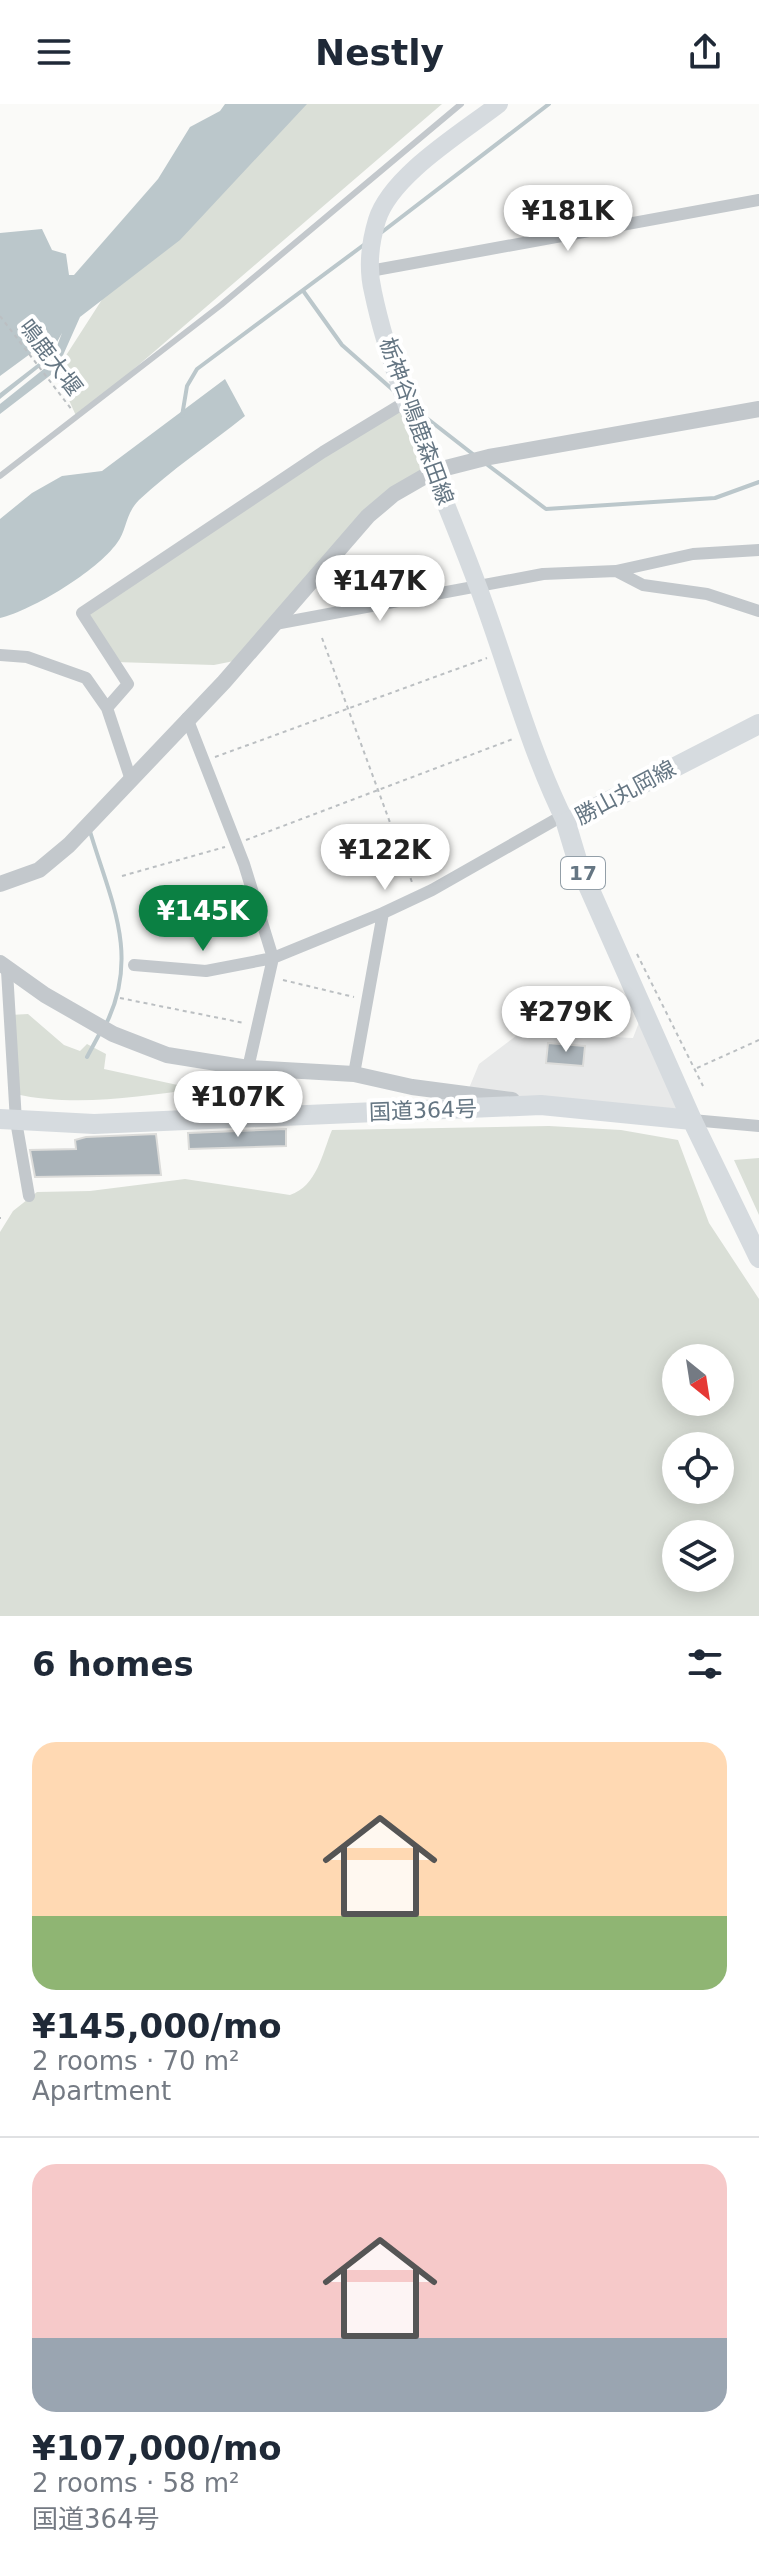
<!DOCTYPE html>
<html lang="en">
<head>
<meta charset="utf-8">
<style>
	:root { --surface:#fff; --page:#f6f6f7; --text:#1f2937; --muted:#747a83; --line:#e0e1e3; --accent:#0b8043 }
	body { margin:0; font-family:"DejaVu Sans","Noto Sans JP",sans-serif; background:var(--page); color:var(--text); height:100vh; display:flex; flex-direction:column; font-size:30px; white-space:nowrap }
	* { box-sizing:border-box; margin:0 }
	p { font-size:26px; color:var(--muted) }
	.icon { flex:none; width:44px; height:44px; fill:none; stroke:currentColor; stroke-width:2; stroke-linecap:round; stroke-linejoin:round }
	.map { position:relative; height:1512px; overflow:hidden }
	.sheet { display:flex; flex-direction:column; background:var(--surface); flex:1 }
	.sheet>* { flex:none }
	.needle { width:52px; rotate:150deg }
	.buttons { position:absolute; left:662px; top:1240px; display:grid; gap:16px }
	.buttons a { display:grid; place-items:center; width:72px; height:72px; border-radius:50%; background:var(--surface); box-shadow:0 4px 20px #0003; font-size:40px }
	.price { position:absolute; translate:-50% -68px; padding:0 18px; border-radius:28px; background:#fff; color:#222; font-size:26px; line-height:52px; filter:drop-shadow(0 2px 4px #0008) }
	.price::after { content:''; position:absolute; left:50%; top:48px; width:24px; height:18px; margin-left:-12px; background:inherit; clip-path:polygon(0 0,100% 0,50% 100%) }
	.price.current { background:var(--accent); color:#fff }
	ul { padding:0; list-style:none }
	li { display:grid; align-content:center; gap:16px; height:424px; padding:0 32px }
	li+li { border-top:2px solid var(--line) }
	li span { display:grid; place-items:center; height:248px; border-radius:24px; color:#555 }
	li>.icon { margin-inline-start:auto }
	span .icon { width:144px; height:144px; fill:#fffc; stroke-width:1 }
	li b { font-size:34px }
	h2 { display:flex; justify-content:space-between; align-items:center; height:96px; padding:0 32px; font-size:34px }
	header { display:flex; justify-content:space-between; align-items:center; height:104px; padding:0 32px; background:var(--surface); font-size:36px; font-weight:600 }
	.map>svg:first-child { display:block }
	.built { fill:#e8e9e9 }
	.green { fill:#dadfd7; fill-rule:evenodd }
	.water { fill:#bbc7cb }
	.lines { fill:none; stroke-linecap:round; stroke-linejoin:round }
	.stream { stroke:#bbc7cb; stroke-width:4 }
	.building { fill:#aab3b9; stroke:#dcdcda; stroke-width:2 }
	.path { stroke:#bbbfc2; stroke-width:2; stroke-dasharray:4 4; stroke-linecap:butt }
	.service { stroke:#c3c8cc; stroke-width:6 }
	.minor { stroke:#c3c8cc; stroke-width:12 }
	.tertiary { stroke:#c3c8cc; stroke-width:16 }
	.secondary { stroke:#d6dbdf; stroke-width:18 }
	.primary { stroke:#d6dbdf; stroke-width:20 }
	.trunk { stroke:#d6dbdf; stroke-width:20 }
	.labels { text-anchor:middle; stroke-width:8; stroke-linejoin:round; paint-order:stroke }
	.shield { fill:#fff; stroke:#939fa8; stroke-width:2 }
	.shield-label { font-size:20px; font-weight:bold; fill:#657683 }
	.street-label { font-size:22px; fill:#657683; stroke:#fff }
</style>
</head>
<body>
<header><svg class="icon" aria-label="menu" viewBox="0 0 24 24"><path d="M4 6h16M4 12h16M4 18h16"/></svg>Nestly<svg class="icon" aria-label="share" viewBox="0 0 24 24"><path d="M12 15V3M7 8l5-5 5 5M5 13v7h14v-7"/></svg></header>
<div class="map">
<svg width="759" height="1512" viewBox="0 0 759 1512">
	<rect width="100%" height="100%" fill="#fafaf8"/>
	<!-- built -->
	<path class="built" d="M641,913l51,103 -225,-27 12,-29 41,-31 113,5z"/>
	<!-- green -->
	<path class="green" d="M286,0h156l-365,314 -21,-47 47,-73z
		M407,297l27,70 -40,23 -155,166 -25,5 -99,-3 -33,-49z
		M28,910l36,31 16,6 7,-7 19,10 -2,15 92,20c-59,8 -122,18 -181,5l-5,-79z
		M549,1022l72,4 57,10 31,83 50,76v317h-759v-384l13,-21 24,-19 53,-1 95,-12 105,16c27,-9 32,-41 42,-65zM676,1254h44v44h-44zM676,1342h44v44h-44zM676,1430h44v44h-44z
		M759,1054v57l-25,-55z"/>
	<!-- water -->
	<path class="water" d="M225,0h82l-127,136 -100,77 -24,54 -56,43v-10l50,-40 12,-31 -16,29 -46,37v-6l44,-34 3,-14 -2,-2 -45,33v-143l42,-4 10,21 14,4 3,21h5l84,-96 32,-52 30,-16z
		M225,275l20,37c-35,28 -74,54 -106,84 -14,14 -12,30 -22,43 -20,28 -84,67 -117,75v-99l32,-26 30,-17 40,-5z"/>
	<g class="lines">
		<!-- stream -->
		<path class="stream" d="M382,128l167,-128
			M304,188l38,53 51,45
			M415,305l59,46
			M182,312l5,-30 10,-17 168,-125
			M485,359l61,46 169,-11 44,-16
			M89,724c20,69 52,126 17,196
			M87,953l14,-26"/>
	</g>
	<!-- building -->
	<path class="building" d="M548,939l37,3 -2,20 -37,-3z
		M286,1025v17l-97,3 -1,-16z
		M156,1030l5,41 -126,2 -5,-27 46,-1 -1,-9 11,-3z"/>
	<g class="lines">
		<!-- path -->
		<path class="path" d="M0,212l72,94
			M322,534l91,247
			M215,653l272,-99
			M246,736l267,-101
			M122,772l103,-29
			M637,850l66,132
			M283,876l71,17
			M120,894l124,25
			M697,964l62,-28
			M0,1114h1"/>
		<!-- service -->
		<path class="service" d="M0,372l221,-171 240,-201"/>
		<!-- minor -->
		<path class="minor" d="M370,167l389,-71
			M616,467l27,14 64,9 52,17
			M275,520l268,-50 73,-3 77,-17 66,-4
			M0,551l27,2 59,21 21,30
			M187,614l57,146 29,94 -25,110
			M130,673l-23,-69 21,-24 -46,-71 241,-161 84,-51
			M134,861l72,6 67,-13 110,-45
			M7,867l9,150 13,75
			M354,970l29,-161 49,-23 130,-74
			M692,1016l67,6"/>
		<!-- tertiary -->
		<path class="tertiary" d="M0,780l39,-14 30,-25 155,-163 144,-166 26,-22 40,-23 55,-14 270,-48
			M0,859l45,32 68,39 54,21 81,13 106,6 58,13 100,13"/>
		<!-- secondary -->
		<path class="secondary" d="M499,0c-36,28 -108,71 -122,116 -7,23 -10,47 -4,72 20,96 70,199 104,292 30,79 51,163 89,239"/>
		<!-- primary -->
		<path class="primary" d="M692,1016l-114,-257 -12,-40 193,-99"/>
		<!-- trunk -->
		<path class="trunk" d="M0,1015l94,5 447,-19 151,15 67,138"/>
	</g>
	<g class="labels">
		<!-- shield labels -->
		<rect class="shield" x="561" y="753" width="44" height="32" rx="6"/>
		<g class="shield-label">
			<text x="583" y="776">17</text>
		</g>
		<!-- street labels -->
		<g class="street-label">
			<text transform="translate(51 253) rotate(53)" y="8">鳴鹿大堰</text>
			<text transform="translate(417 317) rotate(70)" y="8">栃神谷鳴鹿森田線</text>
			<text transform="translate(625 688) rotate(-28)" y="8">勝山丸岡線</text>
			<text transform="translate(423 1006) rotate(-2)" y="8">国道364号</text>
		</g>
	</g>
</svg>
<div class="buttons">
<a><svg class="needle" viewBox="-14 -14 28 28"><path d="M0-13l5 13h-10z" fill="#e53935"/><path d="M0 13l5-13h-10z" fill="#747a83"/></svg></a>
<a><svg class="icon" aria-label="locate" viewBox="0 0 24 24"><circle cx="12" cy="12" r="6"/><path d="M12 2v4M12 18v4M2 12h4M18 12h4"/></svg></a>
<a><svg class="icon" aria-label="layers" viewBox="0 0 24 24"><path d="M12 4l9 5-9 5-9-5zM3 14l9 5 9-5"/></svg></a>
</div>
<b class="price" style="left:568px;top:149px">¥181K</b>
<b class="price" style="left:380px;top:519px">¥147K</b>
<b class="price" style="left:385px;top:788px">¥122K</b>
<b class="price current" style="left:203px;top:849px">¥145K</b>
<b class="price" style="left:566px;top:950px">¥279K</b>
<b class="price" style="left:238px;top:1035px">¥107K</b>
</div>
<section class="sheet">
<h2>6 homes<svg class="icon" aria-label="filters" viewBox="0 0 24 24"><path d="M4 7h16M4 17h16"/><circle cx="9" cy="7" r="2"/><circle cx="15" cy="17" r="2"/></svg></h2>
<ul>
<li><span style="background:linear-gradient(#ffd9b3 70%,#8fb573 0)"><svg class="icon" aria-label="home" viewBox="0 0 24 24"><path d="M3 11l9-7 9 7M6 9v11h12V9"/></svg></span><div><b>¥145,000/mo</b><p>2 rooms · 70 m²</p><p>Apartment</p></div></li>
<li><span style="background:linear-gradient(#f6c9c9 70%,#9aa5b1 0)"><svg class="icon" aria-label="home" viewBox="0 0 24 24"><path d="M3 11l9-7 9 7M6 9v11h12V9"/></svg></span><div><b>¥107,000/mo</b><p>2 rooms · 58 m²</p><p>国道364号</p></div></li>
</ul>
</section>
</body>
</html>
